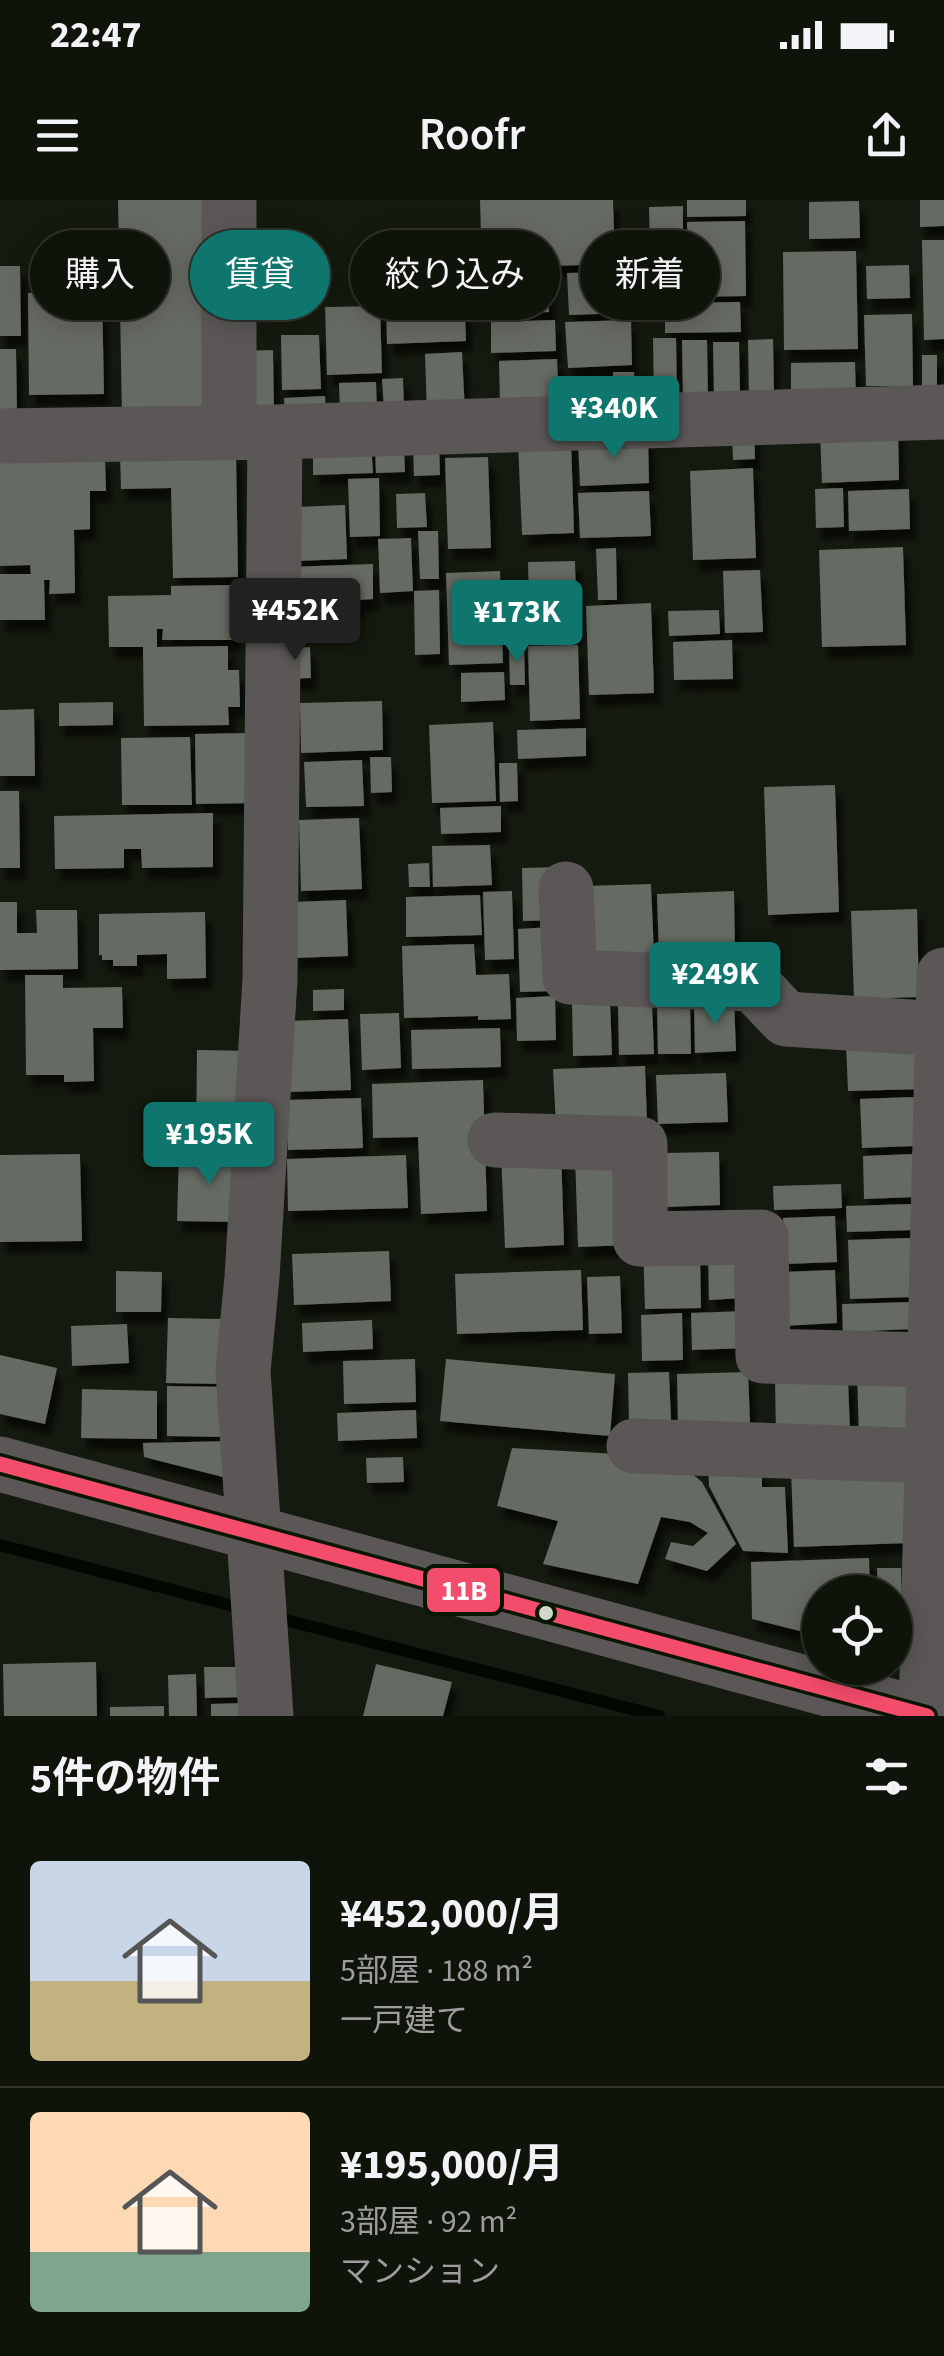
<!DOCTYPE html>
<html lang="ja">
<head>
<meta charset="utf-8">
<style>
	:root { --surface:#0f140b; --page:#1d2119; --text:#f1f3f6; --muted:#9b9e9d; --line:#2f332c; --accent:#0f766e }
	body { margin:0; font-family:"Source Sans 3","Noto Sans JP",sans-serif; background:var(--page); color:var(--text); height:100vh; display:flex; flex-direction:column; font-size:38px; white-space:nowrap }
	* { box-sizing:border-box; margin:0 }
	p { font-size:32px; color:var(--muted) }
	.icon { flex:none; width:55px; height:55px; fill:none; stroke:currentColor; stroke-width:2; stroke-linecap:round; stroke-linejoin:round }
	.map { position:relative; height:1516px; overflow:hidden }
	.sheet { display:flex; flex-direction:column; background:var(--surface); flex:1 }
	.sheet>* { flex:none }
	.banner { position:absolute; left:30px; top:30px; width:885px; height:90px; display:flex; gap:20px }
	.controls { position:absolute; left:802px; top:1375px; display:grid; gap:20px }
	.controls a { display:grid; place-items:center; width:110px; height:110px; border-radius:50%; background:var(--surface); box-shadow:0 5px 25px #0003,0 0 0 2px var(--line); font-size:50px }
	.price { position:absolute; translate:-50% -85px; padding:0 22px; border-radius:10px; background:var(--accent); color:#fff; font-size:32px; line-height:65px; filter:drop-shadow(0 2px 5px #0008) }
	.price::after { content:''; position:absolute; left:50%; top:60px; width:30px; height:22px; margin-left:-15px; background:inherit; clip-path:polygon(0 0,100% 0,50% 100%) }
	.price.selected { background:#222; color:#fff }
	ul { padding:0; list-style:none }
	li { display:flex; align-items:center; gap:30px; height:250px; padding:0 30px }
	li+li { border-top:2px solid var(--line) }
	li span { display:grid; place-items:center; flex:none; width:280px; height:200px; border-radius:10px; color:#555 }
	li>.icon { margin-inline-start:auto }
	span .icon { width:120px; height:120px; fill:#fffc; stroke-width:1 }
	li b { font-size:42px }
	h2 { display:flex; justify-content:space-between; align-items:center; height:120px; padding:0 30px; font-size:42px }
	.tag { padding:0 35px; border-radius:45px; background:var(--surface); box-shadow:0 5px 25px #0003,0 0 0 2px var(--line); font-size:35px; line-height:90px }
	.tag.selected { background:var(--accent); color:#fff }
	.status { display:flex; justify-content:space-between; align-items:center; height:70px; padding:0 50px; background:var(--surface); direction:ltr }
	.status svg { height:28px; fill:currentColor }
	header { display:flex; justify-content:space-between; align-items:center; height:130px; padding:0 30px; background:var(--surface); font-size:45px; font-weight:600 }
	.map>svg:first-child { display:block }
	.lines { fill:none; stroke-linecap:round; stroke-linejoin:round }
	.stream { stroke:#020801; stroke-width:12 }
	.building { fill:#656b62; filter:url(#shadow) }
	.minor { stroke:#5a5756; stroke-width:55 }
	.bus-1-casing { stroke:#0a1604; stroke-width:22 }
	.bus-1 { stroke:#f44d6c; stroke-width:15 }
	.bus-dot { fill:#cfd8cb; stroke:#0a1604; stroke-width:4 }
	.line-badge { stroke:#0a1604; stroke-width:4 }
	.badge-label { font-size:28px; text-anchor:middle; font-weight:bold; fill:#fff }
</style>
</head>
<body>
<div class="status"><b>22:47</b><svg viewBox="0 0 49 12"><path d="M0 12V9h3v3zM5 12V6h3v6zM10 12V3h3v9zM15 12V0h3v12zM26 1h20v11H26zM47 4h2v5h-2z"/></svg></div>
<header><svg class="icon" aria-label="menu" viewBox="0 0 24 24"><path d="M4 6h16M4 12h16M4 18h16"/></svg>Roofr<svg class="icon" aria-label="share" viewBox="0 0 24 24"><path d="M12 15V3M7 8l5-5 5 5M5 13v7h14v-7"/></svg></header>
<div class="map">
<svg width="944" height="1516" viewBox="0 0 944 1516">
	<defs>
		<filter id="shadow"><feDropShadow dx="6" dy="11" stdDeviation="2.5" flood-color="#0009"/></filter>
	</defs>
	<rect width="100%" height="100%" fill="#141a0f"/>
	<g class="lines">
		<!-- stream -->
		<path class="stream" d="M0,1345l245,64
			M274,1417l385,99"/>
	</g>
	<!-- building -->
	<path class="building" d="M118,0h84l4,213 -84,2z
		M480,0h133l2,64 -133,4z
		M687,0h59v16l-59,1z
		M920,0h24v26l-24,1z
		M859,1l1,37 -51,1v-37z
		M683,6v42h-33l-1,-41z
		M745,21l1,75 -58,1 -1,-75z
		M922,40h22v99l-20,1z
		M856,51l2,98 -74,1 -1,-98z
		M909,65l1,33 -43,1 -1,-33z
		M0,66h20l1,70h-21z
		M548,72l1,40 -60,2 -1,-40z
		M628,72l1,41 -60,2 -2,-42z
		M464,89l2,52 -79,3 -1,-53z
		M102,92l2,102 -75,1 -1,-102z
		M740,102l1,30 -76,1v-30z
		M380,106l2,67 -55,2 -2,-68z
		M912,114l1,72h-47l-2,-71z
		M555,120l1,31 -65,2v-31z
		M631,120l1,45 -64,3 -3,-46z
		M281,135h38l2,54 -39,1z
		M653,138h23l1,64 -23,1z
		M773,139l1,58h-25l-1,-57z
		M682,140h25l1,59h-25z
		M713,142h26l1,53 -26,1z
		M0,149h16l1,64h-17z
		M273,150l1,63 -30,1 -2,-63z
		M462,152l3,61 -38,2 -2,-61z
		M922,155h15v32l-15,1z
		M557,159l2,44 -59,2 -1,-44z
		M855,162l1,37 -65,1v-37z
		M613,172h21l1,27 -22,1z
		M403,178l1,31h-20l-2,-30z
		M376,182l1,29 -37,1 -1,-29z
		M325,196l1,16 -41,2 -1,-16z
		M898,230l1,50 -77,3 -2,-51z
		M732,231h22l1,28 -22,1z
		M648,237l1,46 -69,3 -2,-46z
		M571,240l3,93 -52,2 -4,-93z
		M371,243l2,30 -60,2v-30z
		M439,243l1,32 -26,1 -1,-32z
		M404,248l1,24 -29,1 -1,-24z
		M236,253l2,124 -65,1 -2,-90 -50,1 -1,-35z
		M105,257l1,34h-16v38l-16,1 1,63 -26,1 1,-14h-6l1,40h-45v-46h31l-1,-9 -30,1v-105z
		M488,257l3,91 -43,1 -3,-91z
		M753,268l3,90 -63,2 -3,-89z
		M379,278l1,58 -30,1 -2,-58z
		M843,288l1,39 -28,1 -1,-39z
		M909,289l1,40 -61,2 -1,-40z
		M649,291l2,45 -71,2 -2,-45z
		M425,293l2,34 -30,1 -1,-34z
		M345,305l2,54 -51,2 -2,-54z
		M418,331h20l1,48h-19z
		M411,338l2,53 -33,2 -2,-54z
		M903,347l3,98 -84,2 -3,-97z
		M616,348l1,52h-19l-2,-51z
		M575,361l2,74 -47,2 -2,-75z
		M373,364v35l-14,1v9l-55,2v-12l-14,1 -1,-33z
		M760,370l3,62 -38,1 -2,-62z
		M500,371l3,92 -54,2 -3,-92z
		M233,385l1,55h-72l1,-11h-6v18l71,-1v24h11l1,37h-12l1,18 -85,1 -1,-79h-34l-1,-51 63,-1v-9z
		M439,390l1,64 -25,1 -1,-64z
		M651,403l3,90 -65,2 -3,-89z
		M719,410l1,24 -51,2 -1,-25z
		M732,440l1,39 -59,1 -1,-38z
		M509,445h15l1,40h-15z
		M578,445l2,74 -50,2 -2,-75z
		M310,447l1,31 -31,1 -1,-31z
		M504,472l1,28 -44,2v-29z
		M382,501l1,49 -82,3 -1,-50z
		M113,502v23l-54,1v-23z
		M34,509l1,67h-35v-66z
		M493,522l3,79 -64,2 -3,-78z
		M586,528v28l-68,3 -1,-29z
		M250,533l2,70 -56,1 -1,-70z
		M190,537l2,68h-70l-1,-67z
		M370,557h21l1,35 -21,1z
		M362,560l2,46 -58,1 -2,-45z
		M499,563h18l1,38 -18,1z
		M835,585l4,127 -71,3 -4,-128z
		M0,591h19l1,77h-20z
		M501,606v26l-60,2 -1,-26z
		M213,613v54l-71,1 -1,-19h-17v19l-69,1 -1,-53z
		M359,618l3,71 -61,2 -2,-71z
		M490,645l2,40 -59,2 -1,-41z
		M429,663l1,24h-21l-1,-23z
		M560,667l2,53 -39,1 -1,-53z
		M651,684l3,71 -67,2 -3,-71z
		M512,691l2,68 -29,1 -2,-68z
		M734,691l1,64 -76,2 -2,-63z
		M480,695l2,40 -76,2v-40z
		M346,700l2,56 -55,2 -1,-56z
		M0,702h17v31h20l-1,-23h41l1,59 -78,1z
		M917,709l2,88 -65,2 -3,-88z
		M205,712l1,66 -39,1v-25l-30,1v11h-24v-6h-11v-5h-3v-41z
		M553,727l2,64 -35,1 -2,-63z
		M474,744l2,31 33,-1 2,45 -33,1v-4l-74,2 -2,-72z
		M25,775h38v13l59,-1 1,41h-30l1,53 -30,1v-7h-38z
		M344,789v21l-31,1v-21z
		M555,796l1,44 -39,1 -1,-43z
		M610,800l2,55 -39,1 -1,-55z
		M734,801l2,50 -41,2 -1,-50z
		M690,802l1,52h-33l-1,-51z
		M652,803l2,51 -35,1 -1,-50z
		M399,813l2,55 -39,2 -2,-56z
		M348,819l3,71 -63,2 -2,-71z
		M500,828l1,39 -89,2 -1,-39z
		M920,841l2,48 -74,2 -2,-47z
		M197,850l66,1 -27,95 -40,-1z
		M645,866l2,56 -91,3 -3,-56z
		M726,873l2,49 -70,2 -2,-49z
		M483,880l4,131 -66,3 -3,-77 -45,1 -1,-54z
		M914,897l1,49 -53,2 -2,-49z
		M361,898l2,50 -75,2 -2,-50z
		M151,922l34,1v24h-35z
		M561,950l3,95 -59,3 -4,-96z
		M179,951l61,1 -1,70 -62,-1z
		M719,952l1,53 -54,2 -2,-54z
		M627,953l3,92 -52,2 -3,-92z
		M80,954l2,87 -82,1v-87z
		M914,954l1,43 -51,2 -1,-43z
		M406,955l2,53 -120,3 -1,-52z
		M841,984l1,24 -68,2 -1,-24z
		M912,1004l1,26 -66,2 -1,-26z
		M835,1016l2,46 -52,2 -2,-46z
		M910,1038l2,59 -62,2 -2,-59z
		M643,1044l57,10 1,54 -56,1z
		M743,1047l1,51 -35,2 -1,-51z
		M389,1051l2,50 -97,4 -2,-51z
		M581,1070l2,60 -126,4 -2,-60z
		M835,1070l2,53 -55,3 -1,-54z
		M116,1071l46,1 -1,40h-45z
		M620,1076l2,57 -33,1 -2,-57z
		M912,1102l1,27 -70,3 -1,-28z
		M746,1111l1,37 -55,2 -1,-37z
		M682,1113l1,47 -41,1 -1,-46z
		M168,1118l55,1 -1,65 -56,-1z
		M372,1120l1,29 -70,3 -1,-29z
		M127,1124l2,39 -57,3 -1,-40z
		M0,1155l57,13 -12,56 -45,-10z
		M415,1159l1,43 -72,2 -1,-43z
		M446,1159l169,15 -5,62 -170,-15z
		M911,1168l2,70 -54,1 -2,-70z
		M669,1172l2,49 -42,2 -1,-50z
		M748,1172l2,51 -72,2 -1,-51z
		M848,1178l2,55 -74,3 -1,-56z
		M167,1186l60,1 -1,50 -59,-1z
		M82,1189l75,2v48l-76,-1z
		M416,1210l1,28 -79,3 -1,-28z
		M234,1241l1,39 -91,-23 -1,-14z
		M512,1248l105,6 67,13 18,15 34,62 -29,27 -42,-12 6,-17 22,4 15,-13 -18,-11 -29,-5 -23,67 -95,-20 15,-43 -61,-15z
		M403,1257l1,25 -37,1 -1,-25z
		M708,1257l54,15v15h23l3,66 -45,-2 -34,-65z
		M905,1267l3,76 -114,4 -3,-77z
		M869,1358l1,34h-50v44l-68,-17 -1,-57z
		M877,1368h24l2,80 -8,1v-57h-17z
		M96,1462l1,54h-93l-1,-52z
		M376,1464l76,18 -9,34h-80z
		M204,1467h40l1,30 -40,1z
		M196,1474l1,42h-28l-1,-41z
		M246,1503v13h-35v-12z
		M164,1506v10h-54v-9z"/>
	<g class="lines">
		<!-- minor -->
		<path class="minor" d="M229,233v-233
			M0,236l275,-4 669,-20
			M566,689l4,88 183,7 33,35 156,10
			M495,940l145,4v95l121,-2 2,119 171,4
			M634,1246l298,10
			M0,1264l927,252
			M266,1516l-23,-345 9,-94 18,-298 5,-547
			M926,1516l18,-741"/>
		<!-- bus-1 casing -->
		<g class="bus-1-casing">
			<path id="bus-1" d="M0,1264l927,252"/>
		</g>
		<!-- bus-1 -->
		<use href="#bus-1" class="bus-1"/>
	</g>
	<!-- markers -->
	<circle class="bus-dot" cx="546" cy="1413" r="9"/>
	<rect class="line-badge" x="425" y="1366" width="77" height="48" rx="10" fill="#f44d6c"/>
	<g class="badge-label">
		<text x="464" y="1400">11B</text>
	</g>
</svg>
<div class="controls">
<a><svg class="icon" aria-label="locate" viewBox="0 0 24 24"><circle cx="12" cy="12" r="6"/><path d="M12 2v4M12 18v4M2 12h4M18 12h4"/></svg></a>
</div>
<b class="price" style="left:614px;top:261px">¥340K</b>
<b class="price selected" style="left:295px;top:463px">¥452K</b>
<b class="price" style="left:517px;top:465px">¥173K</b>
<b class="price" style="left:715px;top:827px">¥249K</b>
<b class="price" style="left:209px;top:987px">¥195K</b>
<div class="banner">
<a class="tag">購入</a>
<a class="tag selected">賃貸</a>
<a class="tag">絞り込み</a>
<a class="tag">新着</a>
</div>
</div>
<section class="sheet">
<h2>5件の物件<svg class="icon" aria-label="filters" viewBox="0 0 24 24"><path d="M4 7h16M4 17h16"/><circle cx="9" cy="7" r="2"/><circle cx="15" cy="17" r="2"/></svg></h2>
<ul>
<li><span style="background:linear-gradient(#c9d6e8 60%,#c2b280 0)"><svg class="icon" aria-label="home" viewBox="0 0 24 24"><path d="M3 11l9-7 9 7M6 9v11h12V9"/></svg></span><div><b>¥452,000/月</b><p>5部屋 · 188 m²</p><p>一戸建て</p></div></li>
<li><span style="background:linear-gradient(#ffd9b3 70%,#7fa58c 0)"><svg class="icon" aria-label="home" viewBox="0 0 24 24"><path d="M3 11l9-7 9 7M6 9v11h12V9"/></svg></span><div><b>¥195,000/月</b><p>3部屋 · 92 m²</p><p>マンション</p></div></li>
</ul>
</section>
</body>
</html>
